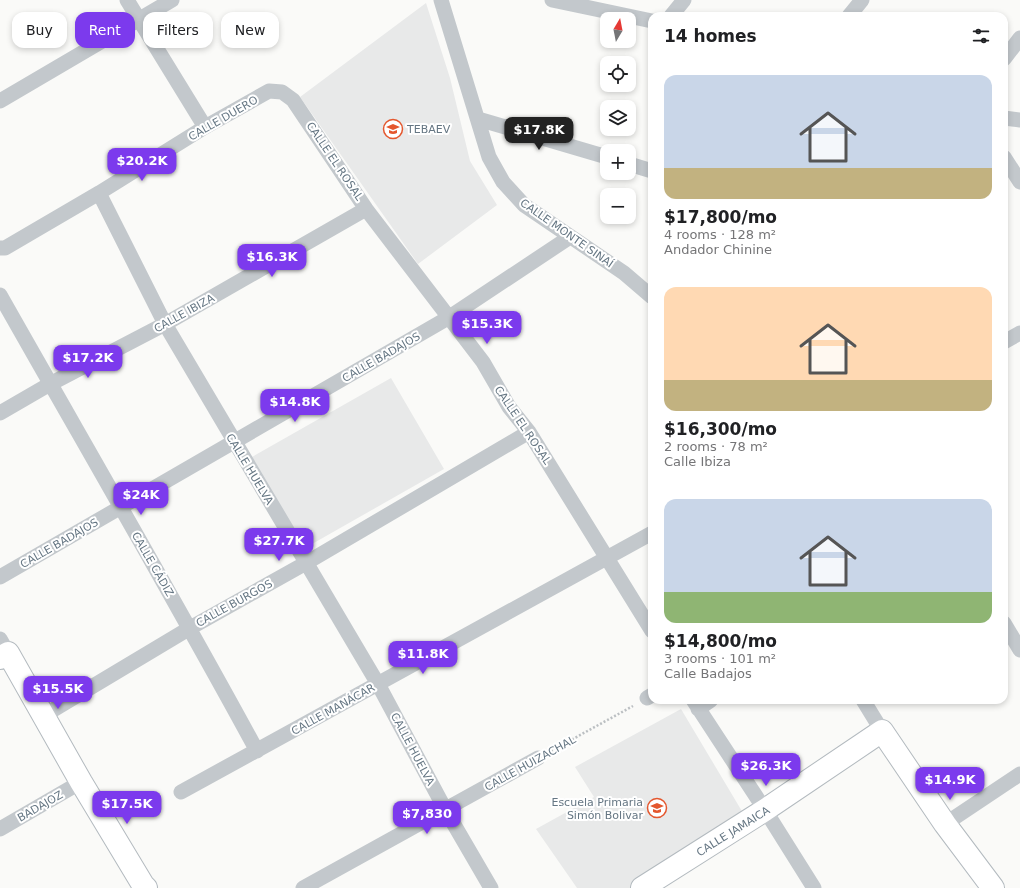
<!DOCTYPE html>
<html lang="en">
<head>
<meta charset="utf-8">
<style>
	:root { --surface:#fff; --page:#f2f2f2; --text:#202124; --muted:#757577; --accent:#7c3aed }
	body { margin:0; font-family:"DejaVu Sans",sans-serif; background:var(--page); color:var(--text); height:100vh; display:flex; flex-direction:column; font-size:15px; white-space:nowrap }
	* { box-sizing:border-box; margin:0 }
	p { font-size:13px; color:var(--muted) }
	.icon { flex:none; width:22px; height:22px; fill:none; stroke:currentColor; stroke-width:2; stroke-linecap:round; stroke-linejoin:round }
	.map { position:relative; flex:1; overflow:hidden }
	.drawer { position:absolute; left:648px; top:12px; width:360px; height:692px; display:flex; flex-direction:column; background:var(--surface); border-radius:12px; box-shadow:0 2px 6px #0003 }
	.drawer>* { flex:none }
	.guide { position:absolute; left:12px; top:12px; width:380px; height:36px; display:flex; gap:8px }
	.needle { width:26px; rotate:10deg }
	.tools { position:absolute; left:600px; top:12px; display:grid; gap:8px }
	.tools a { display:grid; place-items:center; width:36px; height:36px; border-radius:8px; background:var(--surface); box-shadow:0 2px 6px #0003; font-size:20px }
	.price { position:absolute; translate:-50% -34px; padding:0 9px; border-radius:8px; background:var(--accent); color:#fff; font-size:13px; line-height:26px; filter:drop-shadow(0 1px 2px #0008) }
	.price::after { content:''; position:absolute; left:50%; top:24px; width:12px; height:9px; margin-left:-6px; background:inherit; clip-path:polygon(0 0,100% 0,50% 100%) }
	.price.on { background:#222; color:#fff }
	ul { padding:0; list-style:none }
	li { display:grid; align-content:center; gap:8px; height:212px; padding:0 16px }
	li span { display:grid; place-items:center; height:124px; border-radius:12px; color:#555 }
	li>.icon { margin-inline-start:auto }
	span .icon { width:72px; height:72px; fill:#fffc; stroke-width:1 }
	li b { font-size:17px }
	h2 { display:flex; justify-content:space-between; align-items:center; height:48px; padding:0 16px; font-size:17px }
	.pill { padding:0 14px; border-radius:12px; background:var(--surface); box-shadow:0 2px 6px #0003; font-size:14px; line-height:36px }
	.pill.on { background:var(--accent); color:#fff }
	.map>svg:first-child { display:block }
	.built { fill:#e8e9e9 }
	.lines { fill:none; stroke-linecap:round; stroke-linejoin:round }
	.secondary-casing { stroke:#b3babf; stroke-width:24 }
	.path { stroke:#bbbfc2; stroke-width:2.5; stroke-dasharray:2 2; stroke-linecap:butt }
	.minor { stroke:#c3c8cc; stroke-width:15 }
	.secondary { stroke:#fff; stroke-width:22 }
	.labels { text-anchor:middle; stroke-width:4; stroke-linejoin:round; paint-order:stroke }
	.street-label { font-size:11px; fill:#657683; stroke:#fff }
	.poi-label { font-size:11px; fill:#657683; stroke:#fff; text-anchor:start }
</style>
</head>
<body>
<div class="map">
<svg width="1020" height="888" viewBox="0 0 1020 888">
	<rect width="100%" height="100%" fill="#fafaf8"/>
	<!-- built -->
	<path class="built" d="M426,3l24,75 20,83 27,44 -79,59 -118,-167z
		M391,378l53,91 -139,79 -53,-91z
		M681,709l65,109 -109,70h-60l-41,-59 58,-32 -19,-30z"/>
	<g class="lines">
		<!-- secondary casing -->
		<g class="secondary-casing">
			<path id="secondary" d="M0,658l8,-5 73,129 62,103 3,3
				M642,888l123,-78 117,-79 63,93 48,64"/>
		</g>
		<!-- path -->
		<path class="path" d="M551,751l82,-45"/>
		<!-- minor -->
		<path class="minor" d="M127,0l78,127
			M441,0l48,157 14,25 21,23 100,68 28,24
			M552,0l100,21
			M671,16l13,-16
			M849,16l13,-16
			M1004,59l16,-21
			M0,101l172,-101
			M1004,118l16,2
			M478,119l129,38
			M1004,157l16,25
			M629,164l23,7
			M99,193l66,131 213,360 67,125 46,79
			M0,248h5l94,-55 106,-66 64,-36 13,1 11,8 73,109 117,153 26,45 20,25 123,199
			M0,295c86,152 174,303 257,456
			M1004,342l16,-9
			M0,413l50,-29 115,-60 201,-115
			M0,577l448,-259 122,-81
			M1004,623l16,27
			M0,639l8,14
			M647,698l5,-3
			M693,700l72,110 49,78
			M863,700l19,31
			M698,709l13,-9
			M43,716l147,-88 116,-65 223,-131
			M181,792l471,-259
			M945,824l75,-50
			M0,829l81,-47
			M303,888l235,-130"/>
		<!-- secondary -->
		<use href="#secondary" class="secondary"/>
	</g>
	<!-- icons -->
	<defs>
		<g id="school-ring" transform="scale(1)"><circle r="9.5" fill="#fff" stroke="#e4572e" stroke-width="1.5"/><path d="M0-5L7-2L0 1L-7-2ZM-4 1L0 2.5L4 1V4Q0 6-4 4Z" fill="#e4572e"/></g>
	</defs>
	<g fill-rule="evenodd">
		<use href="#school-ring" x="393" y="129"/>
		<use href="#school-ring" x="657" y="808"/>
	</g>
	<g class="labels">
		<!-- street labels -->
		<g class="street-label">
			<text transform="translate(223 118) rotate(-30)" y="4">CALLE DUERO</text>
			<text transform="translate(335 161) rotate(56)" y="4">CALLE EL ROSAL</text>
			<text transform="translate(567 233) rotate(35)" y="4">CALLE MONTE SINAÍ</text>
			<text transform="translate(184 313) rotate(-29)" y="4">CALLE IBIZA</text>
			<text transform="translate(381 357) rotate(-30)" y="4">CALLE BADAJOS</text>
			<text transform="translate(523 425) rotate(56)" y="4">CALLE EL ROSAL</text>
			<text transform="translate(250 469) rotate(59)" y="4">CALLE HUELVA</text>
			<text transform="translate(59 543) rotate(-30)" y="4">CALLE BADAJOS</text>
			<text transform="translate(153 564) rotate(60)" y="4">CALLE CÁDIZ</text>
			<text transform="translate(234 603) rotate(-29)" y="4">CALLE BURGOS</text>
			<text transform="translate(333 709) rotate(-29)" y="4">CALLE MANÁCAR</text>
			<text transform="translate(413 749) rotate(62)" y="4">CALLE HUELVA</text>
			<text transform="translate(530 763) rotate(-29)" y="4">CALLE HUIZACHAL</text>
			<text transform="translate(40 806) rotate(-30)" y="4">BADAJOZ</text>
			<text transform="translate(733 831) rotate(-32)" y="4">CALLE JAMAICA</text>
		</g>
		<!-- poi labels -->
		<g class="poi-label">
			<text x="407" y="133">TEBAEV</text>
			<text x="643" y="806" text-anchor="end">Escuela Primaria<tspan x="643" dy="13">Simón Bolivar</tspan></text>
		</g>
	</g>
</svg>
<div class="tools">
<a><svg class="needle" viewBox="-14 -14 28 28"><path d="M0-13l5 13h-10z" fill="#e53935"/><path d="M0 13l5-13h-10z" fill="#757577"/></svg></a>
<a><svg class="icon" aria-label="locate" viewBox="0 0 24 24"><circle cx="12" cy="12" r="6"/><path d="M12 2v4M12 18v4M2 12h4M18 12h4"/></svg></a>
<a><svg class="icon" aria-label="layers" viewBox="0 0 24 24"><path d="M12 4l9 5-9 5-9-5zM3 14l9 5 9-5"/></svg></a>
<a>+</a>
<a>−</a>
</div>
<b class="price on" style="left:539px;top:151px">$17.8K</b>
<b class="price" style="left:142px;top:182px">$20.2K</b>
<b class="price" style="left:272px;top:278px">$16.3K</b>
<b class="price" style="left:487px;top:345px">$15.3K</b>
<b class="price" style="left:88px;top:379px">$17.2K</b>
<b class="price" style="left:295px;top:423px">$14.8K</b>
<b class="price" style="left:141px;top:516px">$24K</b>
<b class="price" style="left:279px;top:562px">$27.7K</b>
<b class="price" style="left:423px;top:675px">$11.8K</b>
<b class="price" style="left:58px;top:710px">$15.5K</b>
<b class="price" style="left:766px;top:787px">$26.3K</b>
<b class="price" style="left:950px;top:801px">$14.9K</b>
<b class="price" style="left:127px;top:825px">$17.5K</b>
<b class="price" style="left:427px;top:835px">$7,830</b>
<div class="guide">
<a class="pill">Buy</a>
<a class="pill on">Rent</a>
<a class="pill">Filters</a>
<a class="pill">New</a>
</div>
<section class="drawer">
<h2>14 homes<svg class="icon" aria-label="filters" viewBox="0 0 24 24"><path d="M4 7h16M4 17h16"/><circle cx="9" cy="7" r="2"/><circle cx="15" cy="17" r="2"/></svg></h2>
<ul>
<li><span style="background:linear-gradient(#c9d6e8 75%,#c2b280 0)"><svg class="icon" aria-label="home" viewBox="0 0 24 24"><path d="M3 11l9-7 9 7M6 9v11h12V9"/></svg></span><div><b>$17,800/mo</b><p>4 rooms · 128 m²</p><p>Andador Chinine</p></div></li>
<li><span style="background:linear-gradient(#ffd9b3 75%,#c2b280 0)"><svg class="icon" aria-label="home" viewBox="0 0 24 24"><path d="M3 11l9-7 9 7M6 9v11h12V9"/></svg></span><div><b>$16,300/mo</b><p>2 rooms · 78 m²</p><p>Calle Ibiza</p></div></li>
<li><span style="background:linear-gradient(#c9d6e8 75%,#8fb573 0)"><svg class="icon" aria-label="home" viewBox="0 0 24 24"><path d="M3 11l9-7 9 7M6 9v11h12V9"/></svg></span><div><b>$14,800/mo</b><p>3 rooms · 101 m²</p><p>Calle Badajos</p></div></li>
</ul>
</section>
</div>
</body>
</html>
